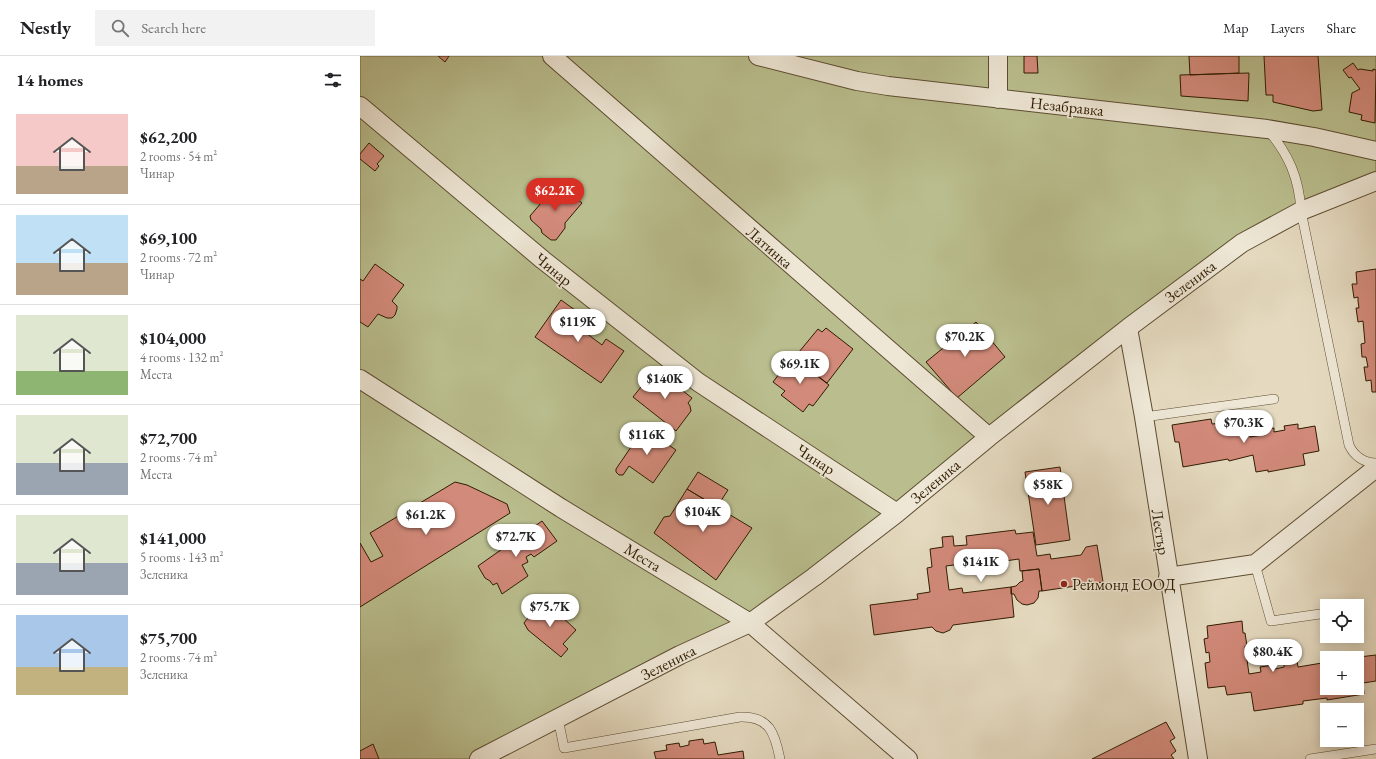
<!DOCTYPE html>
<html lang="en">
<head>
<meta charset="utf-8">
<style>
	:root { --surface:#fff; --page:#f2f2f2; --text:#202124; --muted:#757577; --line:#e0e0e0; --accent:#d93025 }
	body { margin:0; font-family:"EB Garamond",serif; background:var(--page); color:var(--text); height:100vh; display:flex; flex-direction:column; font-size:15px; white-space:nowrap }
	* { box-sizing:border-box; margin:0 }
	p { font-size:13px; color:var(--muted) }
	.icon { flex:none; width:22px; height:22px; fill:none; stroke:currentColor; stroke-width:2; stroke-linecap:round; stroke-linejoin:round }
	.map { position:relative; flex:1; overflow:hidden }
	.details { display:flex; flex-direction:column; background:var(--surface); width:360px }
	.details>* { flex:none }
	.buttons { position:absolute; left:960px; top:543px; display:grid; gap:8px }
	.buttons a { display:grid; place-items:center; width:44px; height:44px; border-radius:0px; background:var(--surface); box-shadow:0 2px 10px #0003; font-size:20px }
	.price { position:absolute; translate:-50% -34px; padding:0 9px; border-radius:14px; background:#fff; color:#222; font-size:13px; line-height:26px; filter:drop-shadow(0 1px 2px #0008) }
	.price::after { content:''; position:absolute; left:50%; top:24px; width:12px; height:9px; margin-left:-6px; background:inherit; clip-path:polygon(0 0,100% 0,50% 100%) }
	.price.on { background:var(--accent); color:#fff }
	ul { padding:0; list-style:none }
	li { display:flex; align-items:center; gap:12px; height:100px; padding:0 16px }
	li+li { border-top:1px solid var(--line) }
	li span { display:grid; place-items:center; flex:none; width:112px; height:80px; border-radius:0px; color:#555 }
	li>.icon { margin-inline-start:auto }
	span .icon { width:48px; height:48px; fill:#fffc; stroke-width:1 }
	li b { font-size:17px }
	h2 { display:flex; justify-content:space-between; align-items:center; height:48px; padding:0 16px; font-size:17px }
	header { display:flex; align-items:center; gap:24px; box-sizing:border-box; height:56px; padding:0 20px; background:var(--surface); border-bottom:1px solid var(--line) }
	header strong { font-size:19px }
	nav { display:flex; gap:22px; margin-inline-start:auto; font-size:14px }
	.search { width:280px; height:36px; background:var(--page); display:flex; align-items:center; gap:10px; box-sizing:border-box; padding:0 14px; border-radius:0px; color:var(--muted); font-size:15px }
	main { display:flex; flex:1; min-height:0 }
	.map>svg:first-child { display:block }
	.garden { fill:#babe8e; stroke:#756d48 }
	.building { fill:#d28a7a; stroke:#301c01 }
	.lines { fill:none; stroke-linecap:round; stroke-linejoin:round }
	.lane-casing { stroke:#5d4c31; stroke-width:10 }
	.street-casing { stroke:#5d4c31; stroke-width:20 }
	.lane { stroke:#eee7d6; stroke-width:9 }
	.street { stroke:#eee7d6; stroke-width:18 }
	.poi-dot { fill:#8f2418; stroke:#eee7d6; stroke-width:1.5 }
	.labels { text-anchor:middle; stroke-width:3; stroke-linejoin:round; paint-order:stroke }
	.street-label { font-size:16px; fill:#301c01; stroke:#eee7d6 }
	.poi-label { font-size:16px; fill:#301c01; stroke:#eee7d6; text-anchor:start }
</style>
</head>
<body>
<header>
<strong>Nestly</strong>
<div class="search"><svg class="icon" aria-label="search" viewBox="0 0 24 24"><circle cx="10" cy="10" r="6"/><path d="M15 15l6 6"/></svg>Search here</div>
<nav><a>Map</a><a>Layers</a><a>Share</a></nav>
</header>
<main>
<section class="details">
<h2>14 homes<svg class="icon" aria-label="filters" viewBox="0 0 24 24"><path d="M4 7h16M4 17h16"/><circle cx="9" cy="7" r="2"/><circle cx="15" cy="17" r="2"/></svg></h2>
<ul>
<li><span style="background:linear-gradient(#f6c9c9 65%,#b9a48a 0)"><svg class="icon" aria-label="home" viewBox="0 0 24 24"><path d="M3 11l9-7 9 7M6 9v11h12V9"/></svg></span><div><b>$62,200</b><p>2 rooms · 54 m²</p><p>Чинар</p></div></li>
<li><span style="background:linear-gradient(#bfe0f5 60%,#b9a48a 0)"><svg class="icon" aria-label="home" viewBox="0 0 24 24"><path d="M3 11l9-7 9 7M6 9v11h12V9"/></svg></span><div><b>$69,100</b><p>2 rooms · 72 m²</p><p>Чинар</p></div></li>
<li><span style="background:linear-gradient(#dfe7d0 70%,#8fb573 0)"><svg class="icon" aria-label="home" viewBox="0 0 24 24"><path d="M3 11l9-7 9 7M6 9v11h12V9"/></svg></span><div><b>$104,000</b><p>4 rooms · 132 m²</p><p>Места</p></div></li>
<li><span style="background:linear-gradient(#dfe7d0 60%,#9aa5b1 0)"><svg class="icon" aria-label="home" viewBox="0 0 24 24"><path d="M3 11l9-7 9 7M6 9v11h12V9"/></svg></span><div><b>$72,700</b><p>2 rooms · 74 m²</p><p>Места</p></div></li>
<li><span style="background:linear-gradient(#dfe7d0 60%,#9aa5b1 0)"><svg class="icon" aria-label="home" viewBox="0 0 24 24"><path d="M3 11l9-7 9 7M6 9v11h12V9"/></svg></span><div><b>$141,000</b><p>5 rooms · 143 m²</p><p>Зеленика</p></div></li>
<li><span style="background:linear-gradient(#a9c7e8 65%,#c2b280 0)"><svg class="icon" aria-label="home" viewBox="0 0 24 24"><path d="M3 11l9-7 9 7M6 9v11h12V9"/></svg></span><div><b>$75,700</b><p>2 rooms · 74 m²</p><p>Зеленика</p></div></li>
</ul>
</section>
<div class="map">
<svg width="1016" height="703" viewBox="0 0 1016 703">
	<rect width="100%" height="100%" fill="#e5dac0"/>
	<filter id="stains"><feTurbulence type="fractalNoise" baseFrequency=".005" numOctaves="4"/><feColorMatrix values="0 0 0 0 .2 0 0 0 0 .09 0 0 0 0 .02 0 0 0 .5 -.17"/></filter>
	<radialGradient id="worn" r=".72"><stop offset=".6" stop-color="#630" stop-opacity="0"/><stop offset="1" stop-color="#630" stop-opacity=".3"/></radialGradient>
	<!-- garden -->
	<path class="garden" d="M0,0h1016v125l-134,62 -492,380 -269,136h-121z"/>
	<!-- building -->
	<path class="building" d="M78,0h11l-4,6z
		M664,0h13l1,17h-14z
		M829,0h50v17l-49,2z
		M904,0h54l4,54 -9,1 -40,-9v-7h-7z
		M993,7l5,7 2,-1 13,2v-2l3,1 -1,53 -14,-3 1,-5 -13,-3 3,-19 8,-4 -9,-12 -2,1 -6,-8z
		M889,17l-1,28 -67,-5 -1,-21z
		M9,87l15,13 -7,8 2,2 -4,5 -15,-12v-5z
		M198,127l24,20 -17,20v5l-9,12h-5l-9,-7 -1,-4 -10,-9 -1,-4z
		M15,208l29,21 -12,16 5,5v3l-2,6 -3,3h-5l-9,-4 -10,13 -8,-5v-43l3,2z
		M1016,213v123h-4l-1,-12 -5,1 -2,-14h4l-2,-10h-4l-1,-13 4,-1 -2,-22 -5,1 -2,-14h3l-1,-7v-4l-4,1 -2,-14h5l-1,-12z
		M201,244l28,20 -7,10 20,15 4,-6 18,12 -23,32 -66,-46z
		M616,266l29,35 -48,41 -31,-36 22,-18 -7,-8 13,-12 8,10z
		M466,272l27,21 -26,34 -33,-25 24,-29 4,3z
		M432,301l37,28 -16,21 -4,-2 -6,8 -22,-17 4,-4 -12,-9z
		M295,313l37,29 -4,5 2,3 1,5 -15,20 -43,-34z
		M875,361v5l12,-2 3,17 12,-2 -1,-5 13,-2v4l11,-2 -1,-4 14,-2v5l17,-3 4,25 -16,3 2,11 -37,7v-2l-12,2 -3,-17 -24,6 -1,-2 -45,8 -4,-25h-4l-3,-17 39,-6 1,5 10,-1 -1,-4z
		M284,372l32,22 -23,33 -24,-17 -6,9h-4l-3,-3v-3z
		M700,411l10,73 -34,5 -11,-73z
		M338,416l30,18 -11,17 -30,-18z
		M95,426l12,3 40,19 3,9 -150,94v-64l11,19 12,-6 -13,-23z
		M327,433l65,39 -36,52 -62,-47 10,-16 6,-1z
		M182,465l15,20 -23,16 -3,-3 -5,3 2,5 -6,3 6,11 -26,18 -5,-11 -4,2 -3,-4 -5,-3 -7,-12z
		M655,474l1,4 17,-2 4,24 13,-2 1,5 30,-4 5,-8 11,-2 6,37 -61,9 -3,-22 -19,2 -1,-12 -49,7v-3l-24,3 3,24 13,-2 1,5 48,-6 3,30 -61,8 -3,5 -7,3 -7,-2 -4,-4 -58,8 -4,-30 48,-6 -1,-5 13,-2 -3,-24 5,-1 -2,-18 13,-2 -1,-10 11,-1 1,10 13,-1 -1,-9z
		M679,513l3,22h-3l-1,7 -4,5 -7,2 -5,-1 -5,-4 -3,-6h-3v-7l5,-1 4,-4 3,-1 -1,-10z
		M186,543l10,10 -4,5 4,5 4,-4 16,15 -13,14 5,5 -7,8 -33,-27 -4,-7 7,-9z
		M882,565l1,12h2l2,13h-2l4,28 12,-2 -1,-5 14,-2 1,4 9,-2v-3l13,-3 1,6 24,-4 -1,-5 14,-2v2h-8v30h30v-30h-13v-3l14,-2 1,4 17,-2v26l-13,2 1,11 -37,6v-2l-24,3v3l-49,7 -3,-19 -24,3 -2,-9 -17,2 -3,-25 5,-1 -1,-10 -3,1 -2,-14 4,-1 -1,-12z
		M806,666l9,16 -5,3 6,10 -5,4 3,4h-82z
		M343,683l1,5 11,-2 3,13 25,-4 1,8h-88l-2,-7 13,-2 -1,-5 13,-2 1,4 9,-2v-4z
		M13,688l6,15h-19v-8z"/>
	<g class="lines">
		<!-- lane casing -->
		<g class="lane-casing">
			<path id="lane" d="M908,74c21,25 31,48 33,81l48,234c5,11 15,18 27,18
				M784,361l130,-18
				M895,508l16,57 56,-8
				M198,662l6,30 176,-31c30,-1 35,17 40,42
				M950,703l66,-10"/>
		</g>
		<!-- street casing -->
		<g class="street-casing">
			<path id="street" d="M192,0l437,381
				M398,0l99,25 31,5 379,43 47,8 62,14
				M638,43v-43
				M0,50l183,154 155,122 199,131
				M768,272l16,89 54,342
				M0,323l201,129 189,115 158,136
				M808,521l87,-13 121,-96
				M119,703l201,-104 70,-32 64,-46 83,-64 92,-76 139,-109 114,-85 59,-32 75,-30"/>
		</g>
		<!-- lane -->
		<use href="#lane" class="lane"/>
		<!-- street -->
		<use href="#street" class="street"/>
	</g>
	<!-- markers -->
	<circle class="poi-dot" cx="704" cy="528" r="4"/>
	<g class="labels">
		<!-- street labels -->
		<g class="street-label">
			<text transform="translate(707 50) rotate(6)" y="6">Незабравка</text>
			<text transform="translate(410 191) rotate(41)" y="6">Латинка</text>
			<text transform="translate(194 213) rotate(39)" y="6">Чинар</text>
			<text transform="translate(830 225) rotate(-37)" y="6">Зеленика</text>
			<text transform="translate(456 403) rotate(33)" y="6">Чинар</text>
			<text transform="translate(575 425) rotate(-40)" y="6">Зеленика</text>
			<text transform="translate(801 476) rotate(81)" y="6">Лестър</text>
			<text transform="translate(283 501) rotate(31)" y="6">Места</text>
			<text transform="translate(308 606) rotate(-27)" y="6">Зеленика</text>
		</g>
		<!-- poi labels -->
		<g class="poi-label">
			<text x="712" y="534">Реймонд ЕООД</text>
		</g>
	</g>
	<rect width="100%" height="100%" filter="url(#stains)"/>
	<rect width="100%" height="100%" fill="url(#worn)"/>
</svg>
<div class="buttons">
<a><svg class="icon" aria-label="locate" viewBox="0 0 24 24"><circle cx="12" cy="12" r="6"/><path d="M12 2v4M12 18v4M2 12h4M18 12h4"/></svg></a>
<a>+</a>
<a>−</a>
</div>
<b class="price on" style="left:195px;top:156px">$62.2K</b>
<b class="price" style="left:218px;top:287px">$119K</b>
<b class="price" style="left:605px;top:302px">$70.2K</b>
<b class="price" style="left:440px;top:329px">$69.1K</b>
<b class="price" style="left:305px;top:344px">$140K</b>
<b class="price" style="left:884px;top:388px">$70.3K</b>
<b class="price" style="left:287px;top:400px">$116K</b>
<b class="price" style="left:688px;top:450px">$58K</b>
<b class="price" style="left:343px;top:477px">$104K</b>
<b class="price" style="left:66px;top:480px">$61.2K</b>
<b class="price" style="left:156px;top:502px">$72.7K</b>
<b class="price" style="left:621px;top:527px">$141K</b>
<b class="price" style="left:190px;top:572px">$75.7K</b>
<b class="price" style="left:913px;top:617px">$80.4K</b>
</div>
</main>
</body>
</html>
